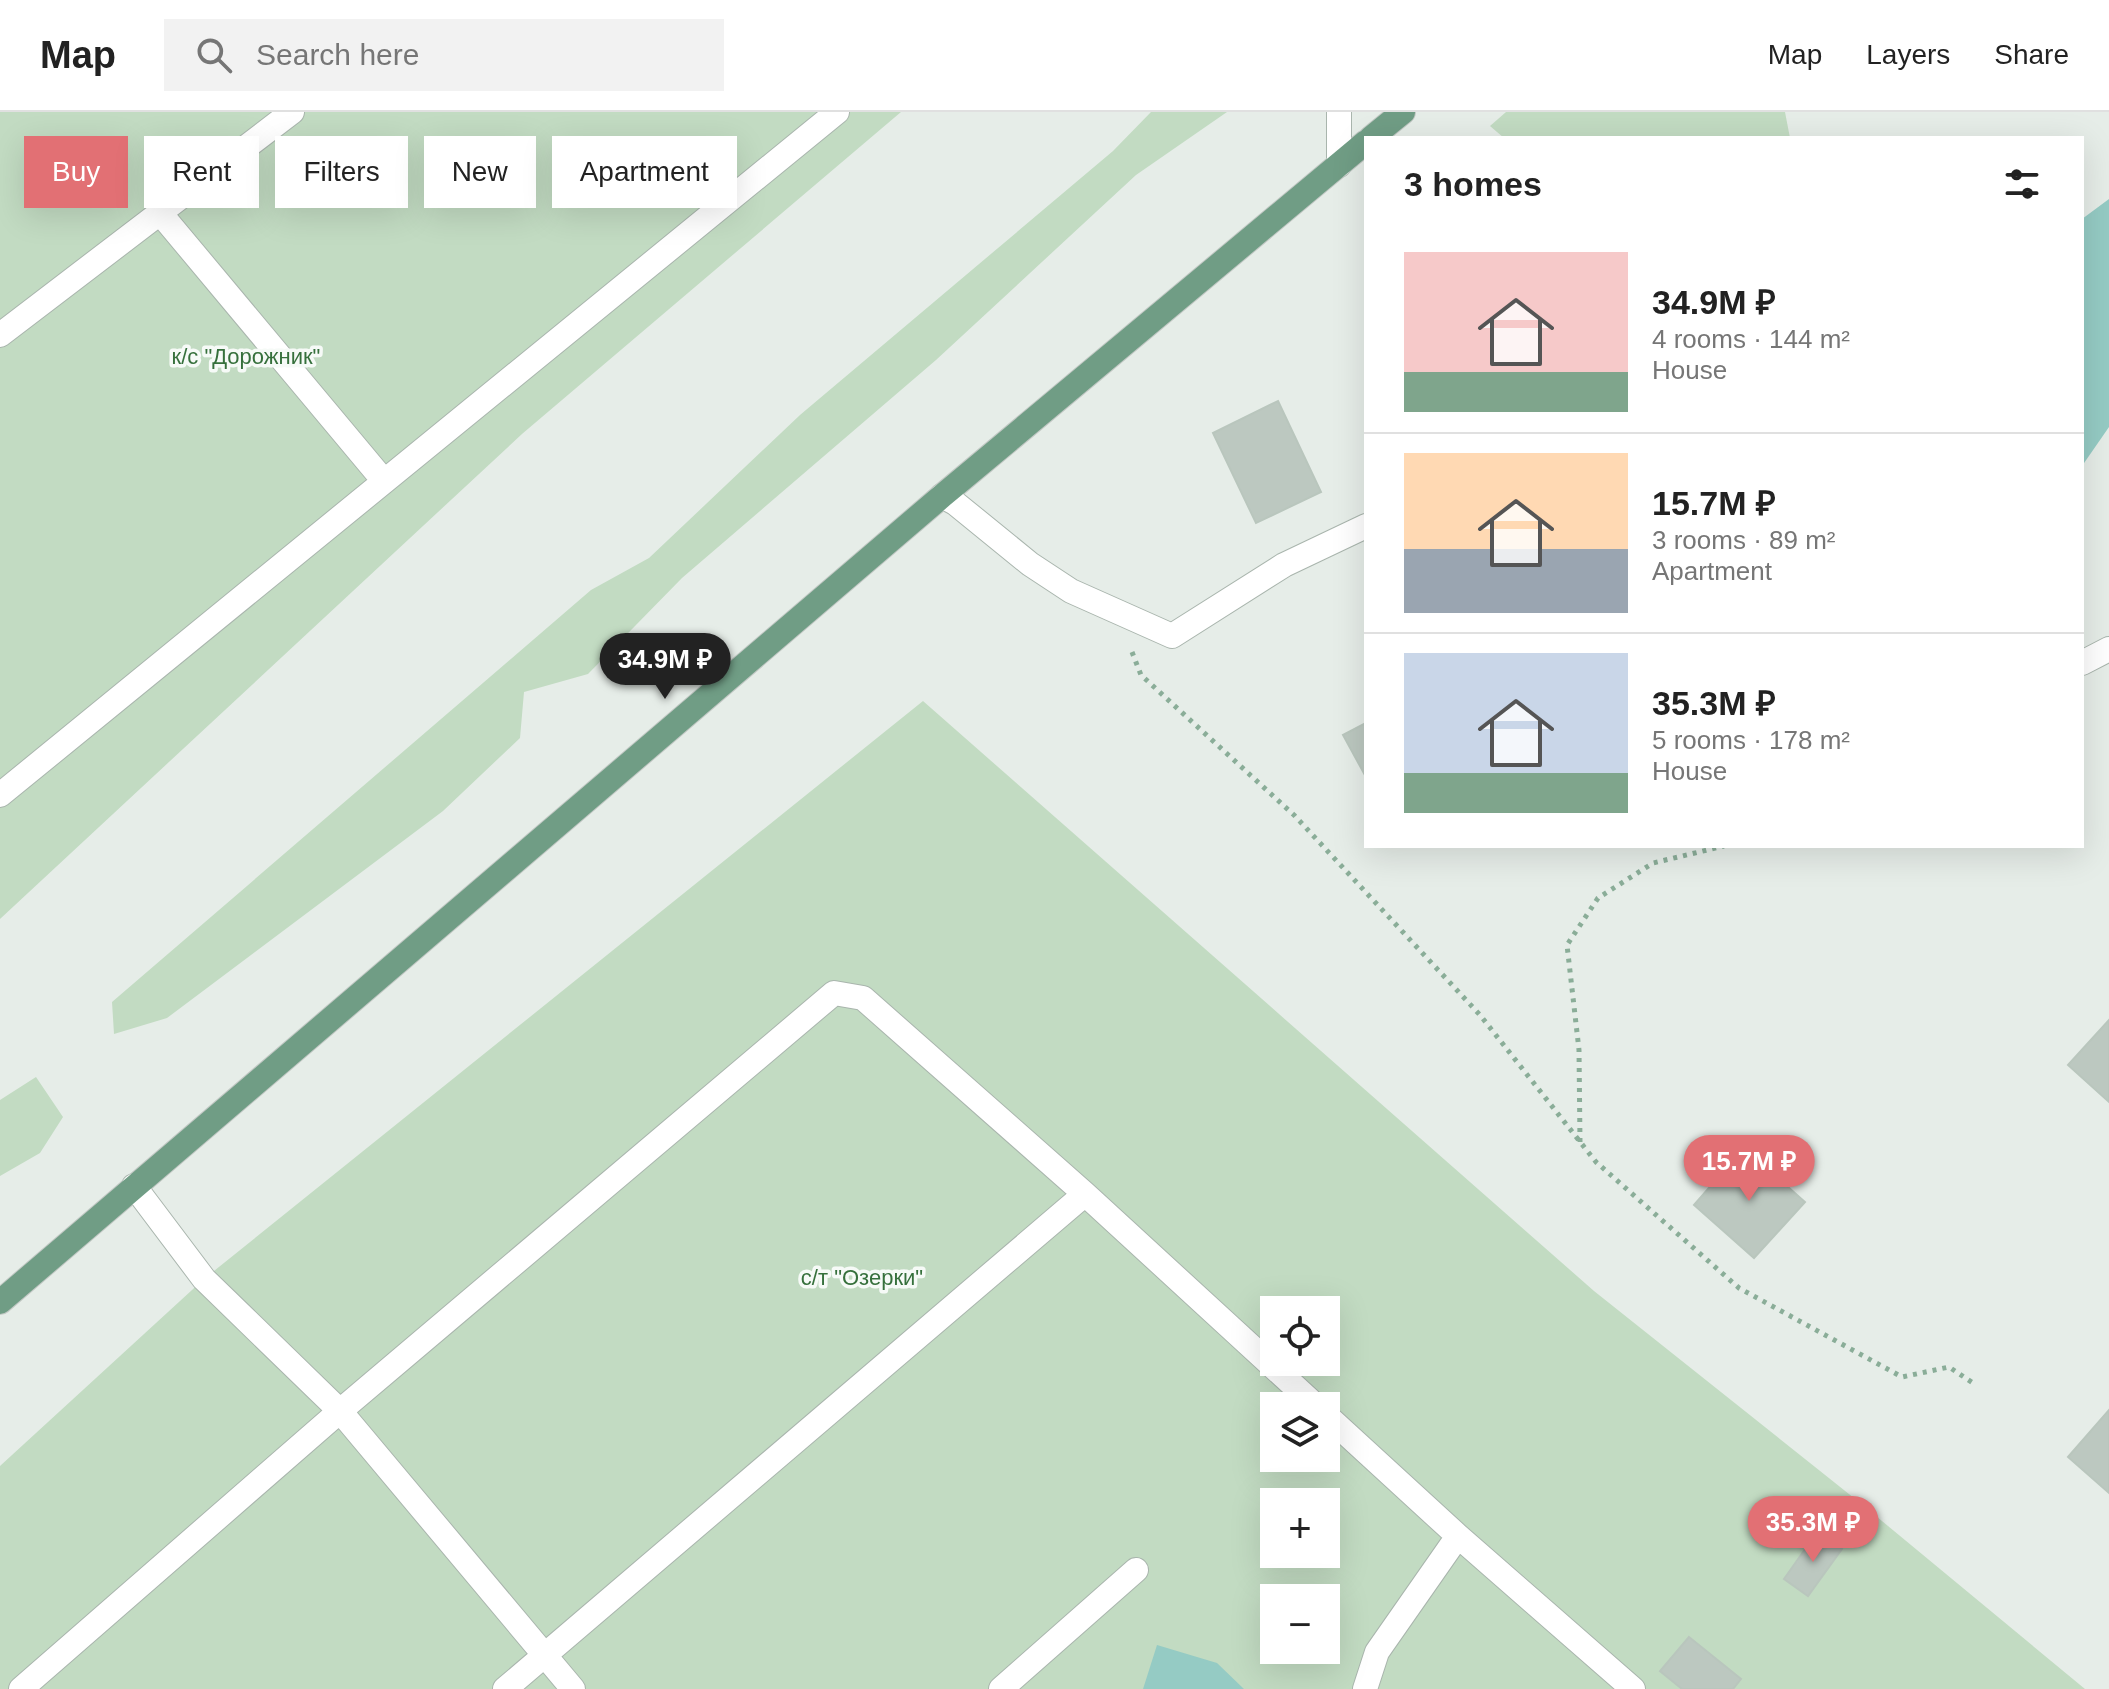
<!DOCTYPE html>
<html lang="en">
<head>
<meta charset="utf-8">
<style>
	:root { --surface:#fff; --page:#f2f2f2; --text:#222; --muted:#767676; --line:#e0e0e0; --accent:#e27074 }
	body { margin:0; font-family:Helvetica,sans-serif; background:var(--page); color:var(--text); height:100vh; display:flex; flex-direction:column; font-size:30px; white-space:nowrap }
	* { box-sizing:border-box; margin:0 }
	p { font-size:26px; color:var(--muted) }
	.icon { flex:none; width:44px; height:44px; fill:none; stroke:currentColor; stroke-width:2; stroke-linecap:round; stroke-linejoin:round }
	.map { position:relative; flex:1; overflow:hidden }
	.details { position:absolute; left:1364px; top:24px; width:720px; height:712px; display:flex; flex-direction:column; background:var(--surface); border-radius:0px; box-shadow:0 8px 32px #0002 }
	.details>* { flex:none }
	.banner { position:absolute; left:24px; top:24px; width:760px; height:72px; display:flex; gap:16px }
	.buttons { position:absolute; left:1260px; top:1184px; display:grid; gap:16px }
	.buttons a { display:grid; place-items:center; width:80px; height:80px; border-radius:0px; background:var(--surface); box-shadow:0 8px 32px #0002; font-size:40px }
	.price { position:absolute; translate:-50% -68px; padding:0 18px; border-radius:28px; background:var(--accent); color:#fff; font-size:26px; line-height:52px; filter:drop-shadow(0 2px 4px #0008) }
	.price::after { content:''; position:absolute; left:50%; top:48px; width:24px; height:18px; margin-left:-12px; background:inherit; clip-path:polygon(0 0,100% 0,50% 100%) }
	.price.selected { background:#222; color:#fff }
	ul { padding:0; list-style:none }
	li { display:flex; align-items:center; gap:24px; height:200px; padding:0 40px }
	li+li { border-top:2px solid var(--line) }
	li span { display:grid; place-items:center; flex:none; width:224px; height:160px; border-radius:0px; color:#555 }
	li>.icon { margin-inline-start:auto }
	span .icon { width:96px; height:96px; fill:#fffc; stroke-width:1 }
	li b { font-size:34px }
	h2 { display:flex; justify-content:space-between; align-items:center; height:96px; padding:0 40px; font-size:34px }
	.pill { padding:0 28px; border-radius:0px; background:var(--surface); box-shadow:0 8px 32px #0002; font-size:28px; line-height:72px }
	.pill.selected { background:var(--accent); color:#fff }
	header { display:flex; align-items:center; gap:48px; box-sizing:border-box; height:112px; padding:0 40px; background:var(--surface); border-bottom:2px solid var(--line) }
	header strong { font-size:38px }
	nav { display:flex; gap:44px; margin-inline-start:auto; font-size:28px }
	.search { width:560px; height:72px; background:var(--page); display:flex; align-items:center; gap:20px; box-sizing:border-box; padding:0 28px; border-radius:0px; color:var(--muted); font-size:30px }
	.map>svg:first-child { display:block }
	.green { fill:#c2dbc2; fill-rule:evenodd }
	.water { fill:#95cbc4 }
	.building { fill:#bcc8c0; stroke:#b9c6bd; stroke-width:2 }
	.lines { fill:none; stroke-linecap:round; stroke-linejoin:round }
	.minor-casing { stroke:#a9b5ad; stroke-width:26 }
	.major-casing { stroke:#c3c9c5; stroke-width:26 }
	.path { stroke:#8aad98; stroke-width:5; stroke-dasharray:4 6; stroke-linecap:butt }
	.minor { stroke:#fff; stroke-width:24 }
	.major { stroke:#709d85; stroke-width:24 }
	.labels { text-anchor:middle; stroke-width:7; stroke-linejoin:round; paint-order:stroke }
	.park-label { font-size:22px; fill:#36703c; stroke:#f6faf7 }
</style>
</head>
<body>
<header>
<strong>Map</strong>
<div class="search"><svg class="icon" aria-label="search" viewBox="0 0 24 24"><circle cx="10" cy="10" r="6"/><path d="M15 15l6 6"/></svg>Search here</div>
<nav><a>Map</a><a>Layers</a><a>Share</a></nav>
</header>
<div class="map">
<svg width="2109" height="1577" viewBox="0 0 2109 1577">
	<rect width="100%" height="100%" fill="#e6ede8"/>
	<!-- green -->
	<path class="green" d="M0,0h901l-379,322 -522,485z
		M1151,0h76l-91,63 -200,185 -254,218 -94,96 -64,18 -4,46 -77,73 -276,207 -53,16 -2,-32 479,-412 58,-32 151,-143 313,-264z
		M1506,0h279l5,26h-286l-14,-12z
		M923,589l671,590 265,211 226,187h-2085v-223l204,-187zM1274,1198h52v52h-52zM1274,1294h52v52h-52zM1274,1390h52v52h-52zM1274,1486h52v52h-52z
		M36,965l27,40 -23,36 -40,23v-76z"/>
	<!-- water -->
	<path class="water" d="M2109,87v228l-27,39v-247z
		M1157,1533l60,18 27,26h-101z"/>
	<!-- building -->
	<path class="building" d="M1278,289l43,91 -65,31 -43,-90z
		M1366,611v54l-23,-42z
		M2109,908v82l-41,-37z
		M1744,1036l61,54 -51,56 -60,-53z
		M2109,1298v83l-41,-36z
		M1818,1419l24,18 -34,47 -24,-17z
		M1689,1525l52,42 -8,10h-51l-22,-18z"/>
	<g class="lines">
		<!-- minor casing -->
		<g class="minor-casing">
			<path id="minor" d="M1339,53v-53
				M160,101l224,268
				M0,223l292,-223
				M942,384l13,7 75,61 41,27 101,45 112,-71 82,-39
				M2082,551l27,-14
				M0,683l837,-683
				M134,1074l70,93 136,132 233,278
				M1326,1303l132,121 175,153
				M21,1577l319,-278 494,-418 29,5 222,196 231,212
				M505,1577l580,-495
				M1001,1577l135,-119
				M1365,1577l12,-37 81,-116"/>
		</g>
		<!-- major casing -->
		<g class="major-casing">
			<path id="major" d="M1371,26l32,-26
				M0,1190l942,-806 424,-354"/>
		</g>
		<!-- path -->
		<path class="path" d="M1132,540l9,23 153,140 186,200 116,147 143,126 163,89 47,-10 27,18
			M1580,1030l-1,-92 -12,-105 31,-47 55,-35 71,-17"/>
		<!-- minor -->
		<use href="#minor" class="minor"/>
		<!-- major -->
		<use href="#major" class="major"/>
	</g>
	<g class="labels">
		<!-- park labels -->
		<g class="park-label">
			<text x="246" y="252">к/с "Дорожник"</text>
			<text x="862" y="1173">с/т "Озерки"</text>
		</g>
	</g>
</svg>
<div class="buttons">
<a><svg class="icon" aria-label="locate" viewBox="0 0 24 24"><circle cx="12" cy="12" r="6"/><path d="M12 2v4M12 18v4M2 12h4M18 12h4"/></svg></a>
<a><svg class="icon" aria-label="layers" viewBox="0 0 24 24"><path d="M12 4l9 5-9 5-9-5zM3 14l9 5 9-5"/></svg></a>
<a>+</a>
<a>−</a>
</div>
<b class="price selected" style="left:665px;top:589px">34.9M ₽</b>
<b class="price" style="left:1749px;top:1091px">15.7M ₽</b>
<b class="price" style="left:1813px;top:1452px">35.3M ₽</b>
<div class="banner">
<a class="pill selected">Buy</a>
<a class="pill">Rent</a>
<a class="pill">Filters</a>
<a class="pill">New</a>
<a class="pill">Apartment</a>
</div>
<section class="details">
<h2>3 homes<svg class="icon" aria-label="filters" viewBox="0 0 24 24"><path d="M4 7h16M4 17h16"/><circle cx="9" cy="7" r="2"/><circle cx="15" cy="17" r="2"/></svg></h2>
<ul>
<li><span style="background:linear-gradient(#f6c9c9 75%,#7fa58c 0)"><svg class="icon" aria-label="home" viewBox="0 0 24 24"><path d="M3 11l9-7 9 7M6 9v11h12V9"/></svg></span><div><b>34.9M ₽</b><p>4 rooms · 144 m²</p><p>House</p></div></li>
<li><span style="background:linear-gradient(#ffd9b3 60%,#9aa5b1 0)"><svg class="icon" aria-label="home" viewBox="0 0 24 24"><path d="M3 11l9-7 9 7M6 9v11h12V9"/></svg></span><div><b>15.7M ₽</b><p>3 rooms · 89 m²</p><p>Apartment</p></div></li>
<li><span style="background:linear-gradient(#c9d6e8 75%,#7fa58c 0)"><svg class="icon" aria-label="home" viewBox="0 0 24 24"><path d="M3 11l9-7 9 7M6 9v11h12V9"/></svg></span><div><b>35.3M ₽</b><p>5 rooms · 178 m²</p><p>House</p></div></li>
</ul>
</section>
</div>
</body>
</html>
